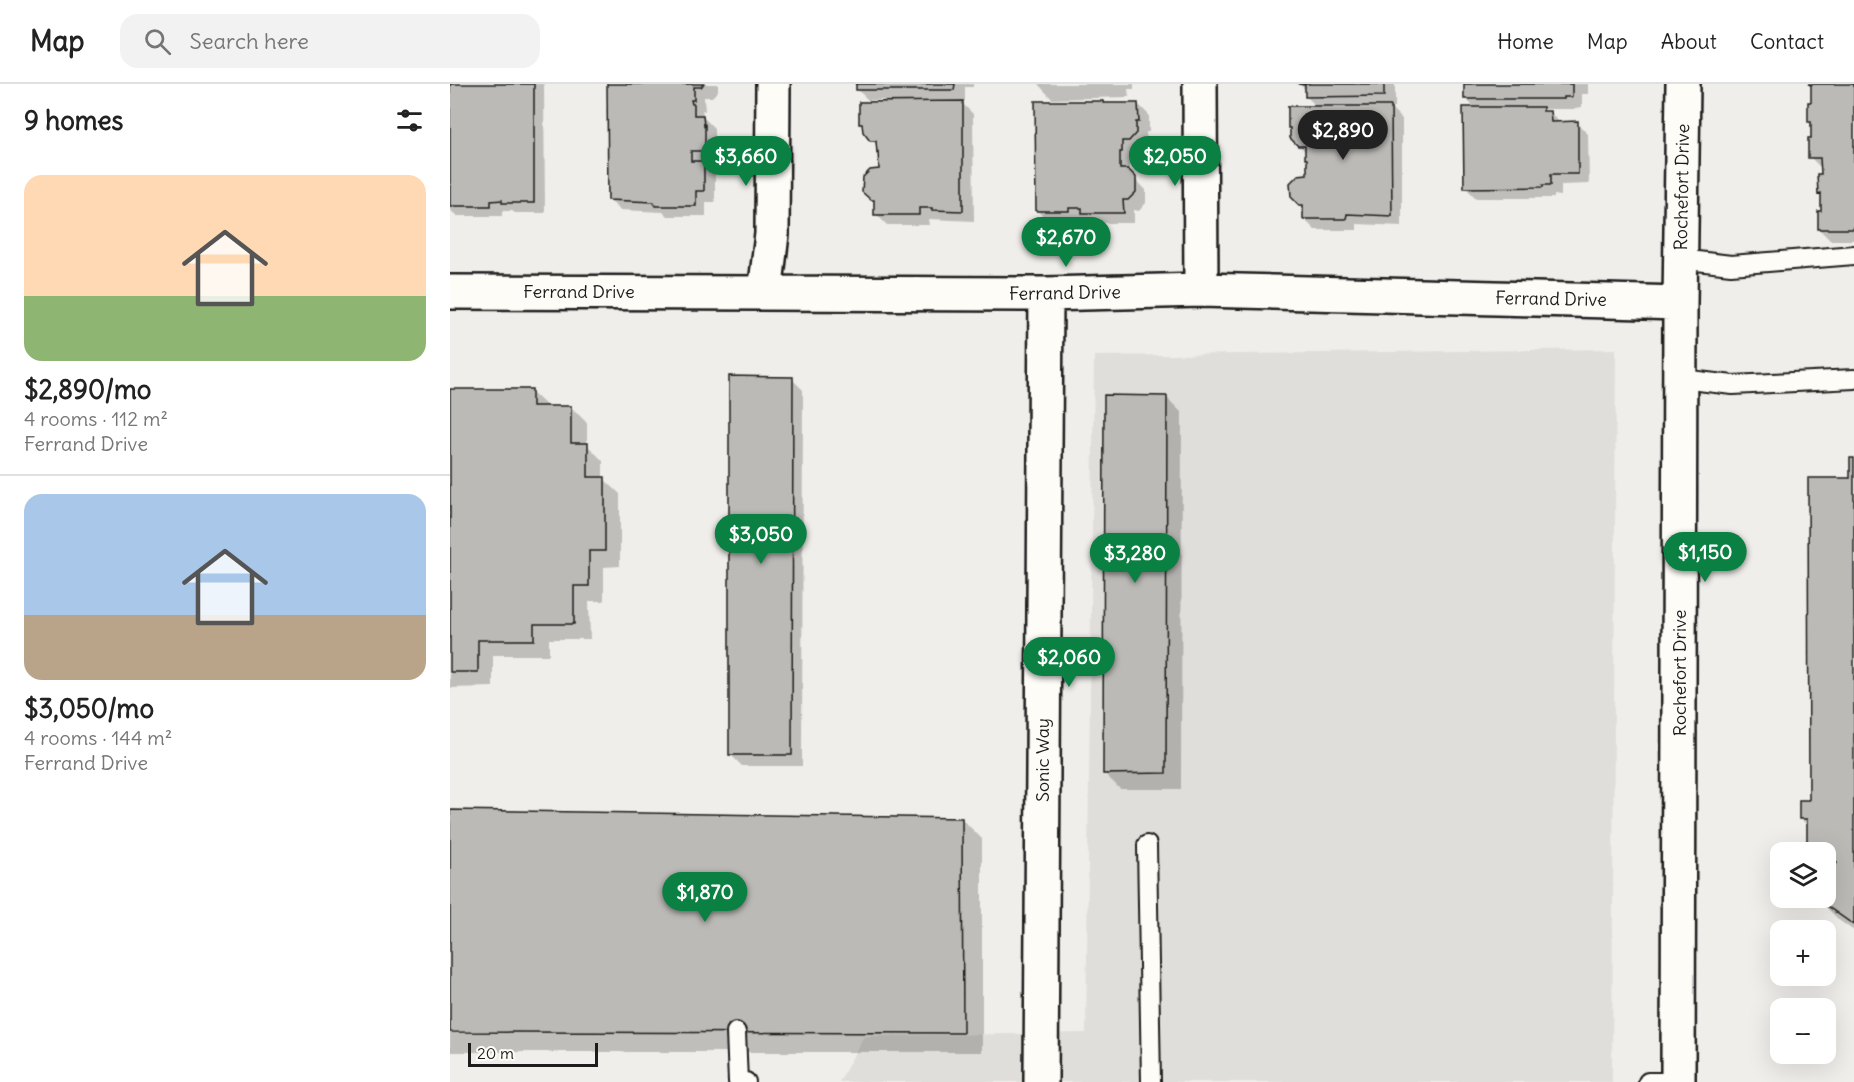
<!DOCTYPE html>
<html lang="en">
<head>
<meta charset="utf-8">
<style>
	:root { --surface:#fff; --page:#f2f2f2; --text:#222; --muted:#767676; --line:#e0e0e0; --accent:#0b8043 }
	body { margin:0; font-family:Delius,sans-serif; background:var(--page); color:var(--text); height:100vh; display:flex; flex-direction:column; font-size:22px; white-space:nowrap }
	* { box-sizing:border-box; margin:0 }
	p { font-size:20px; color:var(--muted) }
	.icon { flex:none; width:33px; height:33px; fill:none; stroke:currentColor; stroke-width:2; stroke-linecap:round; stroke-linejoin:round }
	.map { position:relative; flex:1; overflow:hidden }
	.drawer { display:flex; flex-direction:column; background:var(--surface); width:450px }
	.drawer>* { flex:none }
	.tools { position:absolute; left:1320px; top:758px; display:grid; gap:12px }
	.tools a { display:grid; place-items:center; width:66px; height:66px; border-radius:12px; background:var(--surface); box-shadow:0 6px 24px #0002; font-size:30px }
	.scale { position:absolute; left:18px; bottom:15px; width:130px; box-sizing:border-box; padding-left:6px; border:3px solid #1c1c1c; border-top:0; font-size:16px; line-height:21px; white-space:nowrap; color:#1c1c1c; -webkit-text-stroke:4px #fdfcf7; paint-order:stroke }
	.price { position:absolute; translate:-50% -51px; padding:0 14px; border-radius:21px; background:var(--accent); color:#fff; font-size:20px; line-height:39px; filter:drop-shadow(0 2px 3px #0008) }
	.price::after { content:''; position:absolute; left:50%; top:36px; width:18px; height:14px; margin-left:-9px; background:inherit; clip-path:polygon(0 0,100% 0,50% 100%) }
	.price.current { background:#222; color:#fff }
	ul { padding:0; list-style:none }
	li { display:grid; align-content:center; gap:12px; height:318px; padding:0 24px }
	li+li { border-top:2px solid var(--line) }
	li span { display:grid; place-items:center; height:186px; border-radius:18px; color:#555 }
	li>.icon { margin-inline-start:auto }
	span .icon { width:108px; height:108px; fill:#fffc; stroke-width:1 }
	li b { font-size:26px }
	h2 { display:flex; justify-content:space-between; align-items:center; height:72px; padding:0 24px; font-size:26px }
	header { display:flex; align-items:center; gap:36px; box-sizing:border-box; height:84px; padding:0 30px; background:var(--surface); border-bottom:2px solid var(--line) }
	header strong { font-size:28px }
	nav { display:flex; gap:33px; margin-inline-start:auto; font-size:21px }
	.search { width:420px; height:54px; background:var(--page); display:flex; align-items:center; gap:15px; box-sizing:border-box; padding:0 21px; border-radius:18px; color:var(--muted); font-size:22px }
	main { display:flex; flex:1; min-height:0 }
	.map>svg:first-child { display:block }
	.built { fill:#e0deda }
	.shadow { fill:#0003 }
	.building { fill:#bbbab6; stroke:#1c1c1c; stroke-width:1.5 }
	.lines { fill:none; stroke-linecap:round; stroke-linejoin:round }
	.service-casing { stroke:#1c1c1c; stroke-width:22 }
	.minor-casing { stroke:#1c1c1c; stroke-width:38 }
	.service { stroke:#fdfcf7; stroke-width:18 }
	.minor { stroke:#fdfcf7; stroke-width:33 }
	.labels { text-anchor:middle; stroke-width:4.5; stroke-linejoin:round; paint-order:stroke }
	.street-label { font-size:18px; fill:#1c1c1c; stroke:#fdfcf7 }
</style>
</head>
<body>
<header>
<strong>Map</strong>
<div class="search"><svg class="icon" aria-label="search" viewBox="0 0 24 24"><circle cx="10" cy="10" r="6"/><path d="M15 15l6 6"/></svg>Search here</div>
<nav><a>Home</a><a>Map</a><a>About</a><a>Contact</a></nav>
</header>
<main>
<section class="drawer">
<h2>9 homes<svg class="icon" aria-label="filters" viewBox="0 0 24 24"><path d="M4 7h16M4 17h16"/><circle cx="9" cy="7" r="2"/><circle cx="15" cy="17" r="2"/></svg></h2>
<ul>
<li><span style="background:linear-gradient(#ffd9b3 65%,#8fb573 0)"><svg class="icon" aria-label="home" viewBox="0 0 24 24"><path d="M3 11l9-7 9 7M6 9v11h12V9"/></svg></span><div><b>$2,890/mo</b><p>4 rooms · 112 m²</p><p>Ferrand Drive</p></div></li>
<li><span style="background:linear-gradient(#a9c7e8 65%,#b9a48a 0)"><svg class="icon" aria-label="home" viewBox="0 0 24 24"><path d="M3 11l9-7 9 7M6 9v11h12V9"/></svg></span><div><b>$3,050/mo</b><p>4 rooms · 144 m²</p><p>Ferrand Drive</p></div></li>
</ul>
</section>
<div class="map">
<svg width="1404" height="998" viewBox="0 0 1404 998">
	<rect width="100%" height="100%" fill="#f0eeea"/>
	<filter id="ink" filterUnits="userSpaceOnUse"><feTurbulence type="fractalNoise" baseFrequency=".0167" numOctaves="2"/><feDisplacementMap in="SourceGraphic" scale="12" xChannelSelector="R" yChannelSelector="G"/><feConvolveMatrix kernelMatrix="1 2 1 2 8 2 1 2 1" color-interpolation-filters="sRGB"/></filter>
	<g filter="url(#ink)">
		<!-- built -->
		<path class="built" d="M1166,265l-4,733h-773l25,-46 222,-3 8,-677z"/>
		<!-- shadow -->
		<path class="shadow" d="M0,0h94l1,129h-30l-3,-2h-10v5h-45l-7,-6z
			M158,0h110v7l-6,6h-8l1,14 -3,-1 2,8 10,10v8l2,2v23h-13l12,12v29h-9v14h-39l-4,-4 -43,-2 -11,-11z
			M407,0h116v3h-8v14h-5l13,13 1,107 -45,-2 1,6h-43l-11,-11v-11l-12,-12 16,-20 -2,-25 -14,-14v-5l-3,-4 22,-20v-3h-15l-11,-11z
			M588,0h96v5h-6l1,8 -77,2z
			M850,0h95v23h-5l12,12v107l-45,-2v6h-42l-11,-11v-10l-12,-12 16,-21 1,-15 -3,-2v-7l-14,-15 26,-29 -11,-11 -1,-6z
			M1015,0h123v10h-6v13l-7,1 -1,1h-31l3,4 4,-1 10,11h17l11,11 1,50 -28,1v11l-7,-1v3h-78l-11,-11 10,-79 -9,-9z
			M1359,0h45v156h-24l-11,-11 4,-17v-15l-4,-4 4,-17 -2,-8 -11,-11 2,-33 -3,-3 3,-18v-15z
			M652,18l3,2h33l11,11v17h-3l1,12 -7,7h-8v12h-2v10l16,17v13l-7,8 -5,-1v13h-40l-5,-4h-10v2h-31l-11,-11z
			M342,295l11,11 -1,376h-60l-11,-11z
			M0,307h81l16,15 24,1 16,16v22l16,16v17l17,16v72l-16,1v34h-15l1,38h-41v16h-56v32l-43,1z
			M716,313l16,16 -1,376h-61l-16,-16z
			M1404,376v471l-14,-10 -24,-24h10v-45h-18v-26l-8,-8 10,-17z
			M0,728l512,7 20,20v213h-532z"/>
		<!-- building -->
		<path class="building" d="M0,0h84v119h-32v-3l-11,1v5h-41z
			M157,0h97l-3,3h-7v13h-3l1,4h2v11h9l1,11 1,-1v26h-14v10h13v30h-8v15h-41l-1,-4 -46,-2z
			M406,0h99l-1,6h-98z
			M848,0h86v12l-79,1v-12z
			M1014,0h108v13h-8v2h-100z
			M1358,0h46v145h-36v-18h3v-18l-3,1 -1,-20h4l-1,-16h-12v-20h3v-16h-3v-20h3v-17z
			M513,17v110l-31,-1v-2h-13v7h-45v-15h-3l-9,-8 1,-15 7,-7 9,-1 -1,-17 -1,1 -1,-12h-6l-7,-9 -1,-8h-3v-22z
			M585,17h68v2h35l1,19h-3v11l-7,8h-7v11h-2v17h8l8,8v15l-8,8h-5l1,13h-42v-5h-13v3h-33z
			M838,22h103l1,110 -45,-2 -1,5h-43v-14h-4l-8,-8 -1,-14 8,-8 9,-1v-15h-2v-13h-7l-8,-8v-10h-2z
			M1013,23h80v4h7l1,11 27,-1v53h-27v11h-8v2l-79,1z
			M279,292l64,1 -1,378h-63z
			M0,305h82v17h39v37h17v34h17v74h-16v35h-15v38h-40v16h-56v32h-28z
			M654,311l63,1 -1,377 -63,1z
			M1400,374h4v467l-40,-28h12v-18l11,-16 -11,-7v-4h-19v-33h-8v-19h10v-3l-1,-319h42z
			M0,726l512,8 1,215 -513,-1z"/>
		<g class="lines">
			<!-- service casing -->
			<g class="service-casing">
				<path id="service" d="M1230,175l51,6 123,-10
					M1231,295l52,6 121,-6
					M697,761l4,237
					M286,948l2,50h8
					M1198,998h30"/>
			</g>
			<!-- minor casing -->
			<g class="minor-casing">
				<path id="minor" d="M750,0l1,206
					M0,208l596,2 155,-4 479,13
					M315,209l7,-59 1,-150
					M591,998l5,-788
					M1228,998l2,-779 3,-219"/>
			</g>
			<!-- service -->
			<use href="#service" class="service"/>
			<!-- minor -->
			<use href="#minor" class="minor"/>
		</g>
	</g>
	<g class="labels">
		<!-- street labels -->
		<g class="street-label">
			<text transform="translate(1232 103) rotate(-89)" y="6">Rochefort Drive</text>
			<text x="129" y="214">Ferrand Drive</text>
			<text transform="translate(615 209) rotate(-1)" y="6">Ferrand Drive</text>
			<text transform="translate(1101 215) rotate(1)" y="6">Ferrand Drive</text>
			<text transform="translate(1230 589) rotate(-90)" y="6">Rochefort Drive</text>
			<text transform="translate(593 676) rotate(-90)" y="6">Sonic Way</text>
		</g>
	</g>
</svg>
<div class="tools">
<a><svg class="icon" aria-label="layers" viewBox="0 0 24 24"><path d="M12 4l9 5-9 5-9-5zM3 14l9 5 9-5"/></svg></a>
<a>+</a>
<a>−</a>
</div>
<div class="scale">20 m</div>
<b class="price current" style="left:893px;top:77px">$2,890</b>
<b class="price" style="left:296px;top:103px">$3,660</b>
<b class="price" style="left:725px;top:103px">$2,050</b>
<b class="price" style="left:616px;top:184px">$2,670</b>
<b class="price" style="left:311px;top:481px">$3,050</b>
<b class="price" style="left:1255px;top:499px">$1,150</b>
<b class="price" style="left:685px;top:500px">$3,280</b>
<b class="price" style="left:619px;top:604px">$2,060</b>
<b class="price" style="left:255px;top:839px">$1,870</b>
</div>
</main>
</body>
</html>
